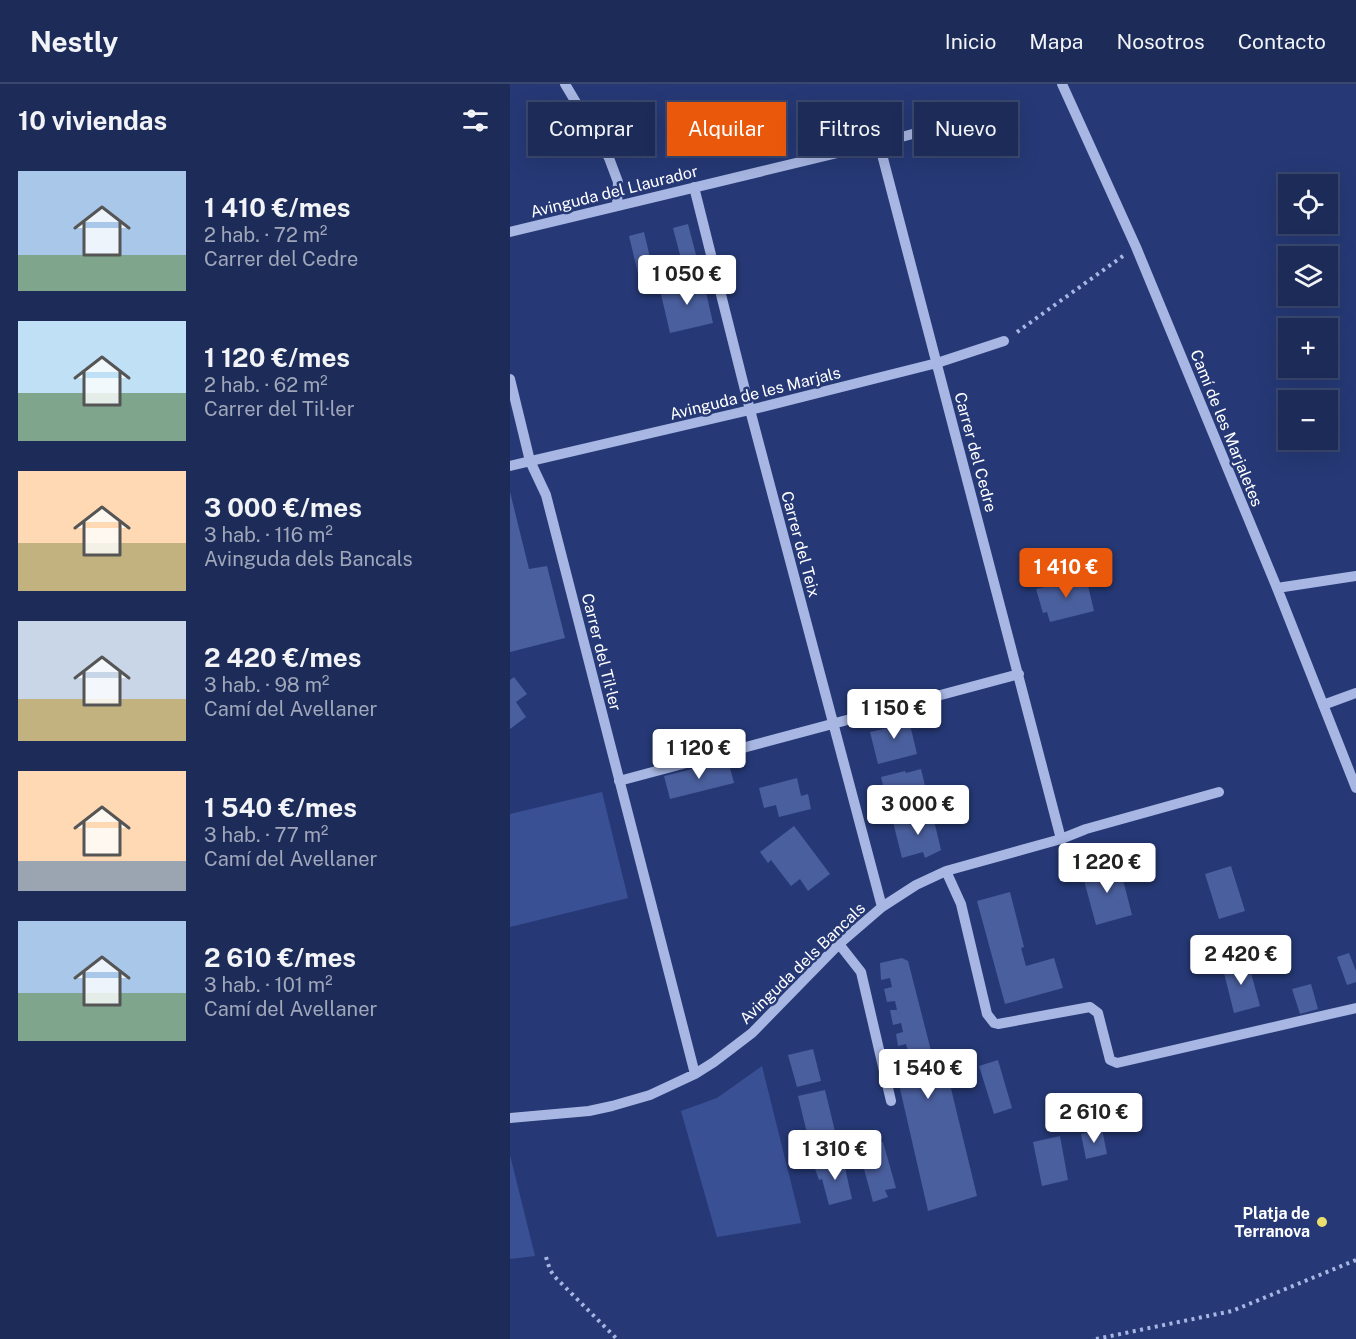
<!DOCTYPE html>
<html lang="es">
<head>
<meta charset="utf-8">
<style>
	:root { --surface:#1c2b58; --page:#25335e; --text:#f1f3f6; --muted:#a0a7ba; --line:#3a476e; --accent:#ea580c }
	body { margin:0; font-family:"Public Sans",sans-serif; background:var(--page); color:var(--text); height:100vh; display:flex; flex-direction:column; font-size:22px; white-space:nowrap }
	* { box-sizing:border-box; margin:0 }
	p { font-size:20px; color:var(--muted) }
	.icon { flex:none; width:33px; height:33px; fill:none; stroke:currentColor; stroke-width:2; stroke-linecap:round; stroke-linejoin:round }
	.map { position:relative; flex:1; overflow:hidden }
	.sheet { display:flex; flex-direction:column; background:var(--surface); width:510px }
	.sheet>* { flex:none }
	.guide { position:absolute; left:18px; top:18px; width:570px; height:54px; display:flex; gap:12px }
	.tools { position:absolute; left:768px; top:90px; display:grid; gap:12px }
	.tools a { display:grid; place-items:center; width:60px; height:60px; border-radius:0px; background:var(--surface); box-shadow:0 6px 24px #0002,0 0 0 2px var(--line); font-size:30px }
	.price { position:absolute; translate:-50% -51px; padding:0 14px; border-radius:6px; background:#fff; color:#222; font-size:20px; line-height:39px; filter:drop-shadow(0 2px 3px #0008) }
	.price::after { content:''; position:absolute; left:50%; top:36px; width:18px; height:14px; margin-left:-9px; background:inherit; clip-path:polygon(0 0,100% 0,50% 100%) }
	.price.on { background:var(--accent); color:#fff }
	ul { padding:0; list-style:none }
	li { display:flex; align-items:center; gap:18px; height:150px; padding:0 18px }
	li span { display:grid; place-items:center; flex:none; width:168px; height:120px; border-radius:0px; color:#555 }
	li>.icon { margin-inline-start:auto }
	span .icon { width:72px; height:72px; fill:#fffc; stroke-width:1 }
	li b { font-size:26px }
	h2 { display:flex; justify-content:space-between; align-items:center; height:72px; padding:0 18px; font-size:26px }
	.chip { padding:0 21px; border-radius:0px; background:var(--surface); box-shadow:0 6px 24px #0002,0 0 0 2px var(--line); font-size:21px; line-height:54px }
	.chip.on { background:var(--accent); color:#fff }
	header { display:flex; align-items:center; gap:36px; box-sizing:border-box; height:84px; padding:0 30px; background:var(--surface); border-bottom:2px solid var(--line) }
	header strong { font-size:28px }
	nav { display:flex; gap:33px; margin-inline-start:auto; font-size:21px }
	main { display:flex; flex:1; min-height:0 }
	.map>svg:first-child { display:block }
	.green { fill:#3a5094 }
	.building { fill:#4a5f9e }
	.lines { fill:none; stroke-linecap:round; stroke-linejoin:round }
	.path { stroke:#a7b6e2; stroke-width:4; stroke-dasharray:3 4.5; stroke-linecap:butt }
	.minor { stroke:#a7b6e2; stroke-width:10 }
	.poi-dot { fill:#ebe06d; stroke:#263976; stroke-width:2 }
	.labels { text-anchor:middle; stroke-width:5; stroke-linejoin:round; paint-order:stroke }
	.street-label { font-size:16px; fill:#fff; stroke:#263976 }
	.poi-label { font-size:16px; font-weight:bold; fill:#fff; stroke:#263976; text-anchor:end }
</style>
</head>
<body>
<header>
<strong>Nestly</strong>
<nav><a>Inicio</a><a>Mapa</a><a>Nosotros</a><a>Contacto</a></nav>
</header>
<main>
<section class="sheet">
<h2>10 viviendas<svg class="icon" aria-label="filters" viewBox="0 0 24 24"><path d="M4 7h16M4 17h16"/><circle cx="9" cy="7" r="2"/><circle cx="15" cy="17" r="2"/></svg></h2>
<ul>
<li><span style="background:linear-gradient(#a9c7e8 70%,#7fa58c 0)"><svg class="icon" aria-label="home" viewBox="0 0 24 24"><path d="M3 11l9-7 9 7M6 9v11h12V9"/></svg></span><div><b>1 410 €/mes</b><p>2 hab. · 72 m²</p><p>Carrer del Cedre</p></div></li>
<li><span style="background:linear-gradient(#bfe0f5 60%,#7fa58c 0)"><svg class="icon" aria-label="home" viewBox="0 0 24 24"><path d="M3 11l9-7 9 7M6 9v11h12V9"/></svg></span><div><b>1 120 €/mes</b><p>2 hab. · 62 m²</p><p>Carrer del Til·ler</p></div></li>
<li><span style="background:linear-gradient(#ffd9b3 60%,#c2b280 0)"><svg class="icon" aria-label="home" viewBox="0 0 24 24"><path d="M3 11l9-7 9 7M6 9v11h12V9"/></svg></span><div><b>3 000 €/mes</b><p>3 hab. · 116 m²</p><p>Avinguda dels Bancals</p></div></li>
<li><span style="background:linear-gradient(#c9d6e8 65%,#c2b280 0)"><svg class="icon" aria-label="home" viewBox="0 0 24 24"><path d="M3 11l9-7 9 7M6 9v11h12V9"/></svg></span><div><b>2 420 €/mes</b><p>3 hab. · 98 m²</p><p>Camí del Avellaner</p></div></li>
<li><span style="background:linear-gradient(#ffd9b3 75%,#9aa5b1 0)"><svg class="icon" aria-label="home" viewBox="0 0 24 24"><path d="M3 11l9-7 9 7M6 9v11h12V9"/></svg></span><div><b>1 540 €/mes</b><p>3 hab. · 77 m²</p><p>Camí del Avellaner</p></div></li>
<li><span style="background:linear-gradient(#a9c7e8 60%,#7fa58c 0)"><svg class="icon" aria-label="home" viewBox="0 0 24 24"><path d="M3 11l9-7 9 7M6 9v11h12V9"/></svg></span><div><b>2 610 €/mes</b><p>3 hab. · 101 m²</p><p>Camí del Avellaner</p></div></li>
</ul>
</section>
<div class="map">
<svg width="846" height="1255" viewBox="0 0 846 1255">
	<rect width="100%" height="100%" fill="#263976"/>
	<!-- green -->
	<path class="green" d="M92,708l26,106 -118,29v-113z
		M252,982l39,157 -84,14 -36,-126 36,-13z
		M0,1071l25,101 -25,3z"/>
	<!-- building -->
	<path class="building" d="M178,140l13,50 -15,4 -13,-50z
		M134,148l12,51 -15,3 -12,-50z
		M193,195l10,44 -43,10 -10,-43z
		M0,408l19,77 18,-3 18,72 -55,14z
		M576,493l8,34 -44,11 -3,-10 -4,1 -7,-24z
		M4,593l13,17 -11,8 10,15 -16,12v-49z
		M397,628l10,42 -39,10 -8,-32 22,-5 -3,-10z
		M218,676l6,23 -64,16 -6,-23z
		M411,685l8,33 -28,7 -1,-6 -12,3 -7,-29 24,-6 1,2z
		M287,694l4,18 7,-2 3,15 -32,8 -3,-12 -12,3 -5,-20z
		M422,728l9,38 -16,8 -2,-6 -21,6 -9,-36z
		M284,742l36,48 -22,17 -8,-12 -9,7 -20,-26 -3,3 -8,-11z
		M609,780l13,51 -36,10 -14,-52z
		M721,782l14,45 -26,8 -14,-45z
		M500,808l14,55 -3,1 5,18 28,-8 9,30 -58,16 -28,-103z
		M839,869l7,18v11l-9,3 -10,-28z
		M392,874l6,3 29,113 10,-2 30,124 -49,15 -30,-131 17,-2 -3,-12 -8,2 -3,-13 8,-1 -3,-10 -8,2 -2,-12 7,-2 -2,-9 -8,2 -3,-15h7l-2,-9 -8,1 -3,-13 8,-2 -2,-9 -9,2 -1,-17z
		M737,874l13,48 -26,7 -12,-48z
		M801,900l7,25 -18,5 -8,-25z
		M303,965l8,32 -24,6 -9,-32z
		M488,976l14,48 -18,6 -15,-48z
		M315,1006l15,62 -27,6 -15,-62z
		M592,1045l5,25 -21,5 -5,-25z
		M550,1052l8,44 -26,6 -9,-44z
		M373,1058l13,46 -11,2 3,7 -15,5 -15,-55z
		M333,1075l9,40 -23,6 -7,-26 -3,1 -5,-14z"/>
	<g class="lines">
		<!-- path -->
		<path class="path" d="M507,248l106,-76
			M36,1173l4,13 5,7 62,62
			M586,1255l136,-28 124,-51"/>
		<!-- minor -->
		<path class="minor" d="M55,0l44,74 9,24 -1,24
			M552,0l74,163 141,341 79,200
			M369,59l182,696
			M184,103l56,223 132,497
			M0,148l369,-89 56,-15
			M0,295l20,82 16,34 149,579
			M0,382l240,-56 187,-47 67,-22
			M767,504l79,-12
			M813,621l33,-12
			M109,697l400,-107
			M436,787l15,33 26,110 7,9 4,1 92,-17 8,6 11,43 1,4 7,3 239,-55
			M329,860l22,28 30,129
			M0,1034l79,-7 23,-5 38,-11 45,-21 19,-12 38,-29 87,-89 43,-37 34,-22 30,-14 115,-32 25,-10 133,-37"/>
	</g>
	<!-- markers -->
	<circle class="poi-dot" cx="812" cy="1138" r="6"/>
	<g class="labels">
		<!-- street labels -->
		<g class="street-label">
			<text transform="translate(104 107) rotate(-14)" y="6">Avinguda del Llaurador</text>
			<text transform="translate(245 309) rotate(-14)" y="6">Avinguda de les Marjals</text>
			<text transform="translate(717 344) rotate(68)" y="6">Camí de les Marjaletes</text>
			<text transform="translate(466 368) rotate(75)" y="6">Carrer del Cedre</text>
			<text transform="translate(291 460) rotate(75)" y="6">Carrer del Teix</text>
			<text transform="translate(92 568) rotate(76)" y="6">Carrer del Til·ler</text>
			<text transform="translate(292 879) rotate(-44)" y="6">Avinguda dels Bancals</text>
		</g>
		<!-- poi labels -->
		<g class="poi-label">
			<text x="800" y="1135">Platja de<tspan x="800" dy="18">Terranova</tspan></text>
		</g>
	</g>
</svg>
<div class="tools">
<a><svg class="icon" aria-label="locate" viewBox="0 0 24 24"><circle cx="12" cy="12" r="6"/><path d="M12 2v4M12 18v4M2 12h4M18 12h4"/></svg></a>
<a><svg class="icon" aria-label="layers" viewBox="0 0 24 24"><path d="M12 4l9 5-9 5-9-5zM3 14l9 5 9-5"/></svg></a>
<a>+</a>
<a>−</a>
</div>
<b class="price" style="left:177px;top:222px">1 050 €</b>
<b class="price on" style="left:556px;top:515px">1 410 €</b>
<b class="price" style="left:384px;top:656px">1 150 €</b>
<b class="price" style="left:189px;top:696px">1 120 €</b>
<b class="price" style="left:408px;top:752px">3 000 €</b>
<b class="price" style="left:597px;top:810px">1 220 €</b>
<b class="price" style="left:731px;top:902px">2 420 €</b>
<b class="price" style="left:418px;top:1016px">1 540 €</b>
<b class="price" style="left:584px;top:1060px">2 610 €</b>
<b class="price" style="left:325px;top:1097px">1 310 €</b>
<div class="guide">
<a class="chip">Comprar</a>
<a class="chip on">Alquilar</a>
<a class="chip">Filtros</a>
<a class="chip">Nuevo</a>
</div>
</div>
</main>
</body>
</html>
